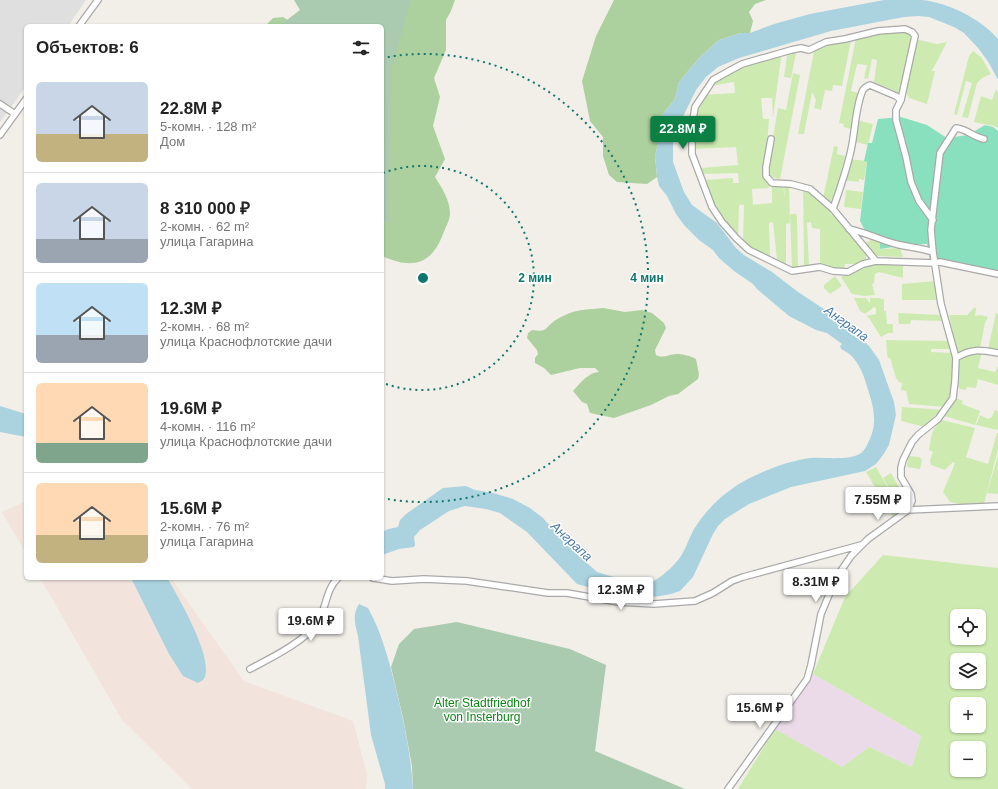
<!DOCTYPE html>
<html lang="ru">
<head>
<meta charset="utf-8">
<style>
	:root { --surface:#fff; --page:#f2f2f2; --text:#222; --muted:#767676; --line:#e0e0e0; --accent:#0b8043 }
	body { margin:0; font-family:Arial,sans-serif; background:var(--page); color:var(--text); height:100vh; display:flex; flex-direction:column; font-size:15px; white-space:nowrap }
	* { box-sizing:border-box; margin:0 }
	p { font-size:13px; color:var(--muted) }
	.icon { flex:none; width:22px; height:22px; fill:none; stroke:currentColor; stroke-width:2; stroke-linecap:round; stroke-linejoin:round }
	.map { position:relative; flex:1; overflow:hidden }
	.sheet { position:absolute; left:24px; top:24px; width:360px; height:556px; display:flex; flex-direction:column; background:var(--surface); border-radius:6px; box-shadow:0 1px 3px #0004 }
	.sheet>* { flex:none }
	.fabs { position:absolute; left:950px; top:609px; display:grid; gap:8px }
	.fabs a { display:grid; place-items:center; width:36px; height:36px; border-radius:6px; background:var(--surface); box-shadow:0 1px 3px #0004; font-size:20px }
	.price { position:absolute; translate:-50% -34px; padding:0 9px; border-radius:4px; background:#fff; color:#222; font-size:13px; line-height:26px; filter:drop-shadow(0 1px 2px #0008) }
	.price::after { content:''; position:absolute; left:50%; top:24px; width:12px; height:9px; margin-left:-6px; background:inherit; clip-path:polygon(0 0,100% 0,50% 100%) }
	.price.active { background:var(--accent); color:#fff }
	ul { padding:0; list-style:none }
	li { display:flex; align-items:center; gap:12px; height:100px; padding:0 12px }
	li+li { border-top:1px solid var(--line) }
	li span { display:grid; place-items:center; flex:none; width:112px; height:80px; border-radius:6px; color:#555 }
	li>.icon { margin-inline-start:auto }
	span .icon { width:48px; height:48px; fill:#fffc; stroke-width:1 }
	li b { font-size:17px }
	h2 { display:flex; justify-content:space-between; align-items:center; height:48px; padding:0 12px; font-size:17px }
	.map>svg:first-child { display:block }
	.residential { fill:#e0dfdf }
	.industrial { fill:#ebdbe8 }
	.military { fill:#f3e3dd }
	.grass { fill:#cdebb0; fill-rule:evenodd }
	.forest { fill:#add19e }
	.cemetery { fill:#aacbaf }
	.pitch { fill:#88e0be }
	.water { fill:#aad3df }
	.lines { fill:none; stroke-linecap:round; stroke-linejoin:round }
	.minor-casing { stroke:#a9a9a9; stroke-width:8 }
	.minor { stroke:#fff; stroke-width:5.5 }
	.ring { fill:none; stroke:#0f766e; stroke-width:2; stroke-dasharray:2 4 }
	.labels { text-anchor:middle; stroke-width:3; stroke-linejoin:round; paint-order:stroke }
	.park-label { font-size:12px; fill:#0c8416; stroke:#fff }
	.water-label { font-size:13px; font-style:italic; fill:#4a7aab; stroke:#fff }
	.centre { fill:#0f766e; stroke:#fff; stroke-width:2 }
	.ring-label { font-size:12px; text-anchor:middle; font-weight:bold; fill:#0f766e; stroke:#fff; stroke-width:3; stroke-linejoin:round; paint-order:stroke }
</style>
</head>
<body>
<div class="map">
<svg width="998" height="789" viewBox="0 0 998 789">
	<rect width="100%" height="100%" fill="#f2efe9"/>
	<!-- residential -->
	<path class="residential" d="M0,0h86l-18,26h-42v60l-26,36z"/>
	<!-- industrial -->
	<path class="industrial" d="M813,674l108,62 -9,31 -43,-20 -27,20 -42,-13 -25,-25z"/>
	<!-- military -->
	<path class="military" d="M26,501v53l-24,-42z
		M40,578h131l73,103 109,40 14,53 -1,15h-174l-70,-69z"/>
	<!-- grass -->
	<path class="grass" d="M899,27l14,8 -11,59 -28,-12 3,-22 -5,-1 -4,20 -4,-1 3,-13 -10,-1 -6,27 7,2 -7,36 -8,-2 1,-3 -5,-1 18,-90z
		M852,35l-10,51 -9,-1 -1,6 -7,-1 -4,20 -7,-2 2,-8 -4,-8 -8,42h-6l17,-88z
		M919,40l18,4 10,-2 -14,27h-1v2h3l-8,33 -18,-6 -3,-6 10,-51z
		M797,48l-6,30 -7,-1 4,-28z
		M782,51l-9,67 -1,-20h-11l2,21h6l-4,53 4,9v7l-17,1 1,16h-3l22,-2v-20l11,1 2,16 -1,-15h5l1,38 -4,1v41l-9,-5 -4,-38 -4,1 1,34 -18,-9 -9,-6 1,-37h-5l-1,32 -22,-29 -12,-28 29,-2v5h6l-1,-10 -36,1 -2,-6 38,-3 -2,-18 -43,2v-36l7,-18 35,-2 -1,-11 -24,4 6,-9z
		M973,51l8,6 10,17 -9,4 -5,5 -9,35 -6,-1 10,-34 -6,-2 -9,34 -3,-1 15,-58z
		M793,73l7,2 -20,104c-9,-1 -11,-5 -12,-13l10,-58 8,2z
		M996,89l2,4v35l-4,-2 -20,-4 7,-26 11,4z
		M856,120l17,4 -5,21 -16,-4z
		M834,146l4,1 -1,7 8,2 -8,37 -4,12 -10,-7z
		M848,159l19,2 -3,19 -5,-1v3l-15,-2z
		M803,187l19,14v4h2l8,4 -2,5 4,1v-3l4,8 23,26 5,8v5l-10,5h-11l-1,5 -5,1 -19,-6v-35l-8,-1 -1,-6 -4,1 2,43 -5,1z
		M846,190l17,2 -2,17 -17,-2z
		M790,214h6l1,3 1,51h-6z
		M873,239l7,4v6l20,-1 3,9 -27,-1 -12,-12z
		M871,262h27v4l5,-1v13l-24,-6 -4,2 -1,9 -2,1 3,11 -10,1 -13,-2 -11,-17 8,-3z
		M835,276l7,10 -12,8 -6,-6v-3z
		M937,281l1,19h-36v-16z
		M854,298h12l4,5v-5h10l1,1h3v12h2l1,13h6v9h-5l-7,4 -12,-19 -3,-2 10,-2v-6l-3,-1v1l-8,6 -5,-3z
		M975,307l1,2 -1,7 6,-1 7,2 -3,6 -5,25 -23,5 -8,-38h18z
		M898,313l44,2 1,6 -32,-1 -1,4h-11z
		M996,313l2,1v37l-10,-2z
		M886,340l64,1 2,8h-21v3l22,1 1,6v32l-8,16 -37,-3 -3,-13 -5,-1 1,-7 -3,-1 -3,-4 -6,-20h-2c-2,-7 -1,-11 -2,-18z
		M982,351l-4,17 17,4 3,-6v19l-20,-6 -2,9 -9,-1 -1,3 -6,-1c-4,-8 -3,-27 3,-33z
		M955,398l8,3 -1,3 18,7 -5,14 -31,-9 7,-9z
		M902,407l43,3 -5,5h-5l-2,5 -8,7 -24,-6z
		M995,410l3,1v19l-22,-5 4,-10 8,4 1,-1h2z
		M942,420l33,8 -9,29 22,7 9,-31h1v16l-14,55 -13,2 -21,-4 -7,-10 12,-29 -2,-1 -8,8 -14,-5 -1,-5 3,-8 -4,-2c3,-15 1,-19 13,-30z
		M998,455v37l-1,2 -10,-1z
		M908,456l11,1 3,3 -2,9 -13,-2z
		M876,467l27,47 -9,5 -28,-47z
		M891,473l19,33 -7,5 -20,-33z
		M883,555l115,13v221h-260l37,-60 67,38 27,-20 43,20 9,-31 -108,-62 32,-77zM957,616h22v22h-22zM957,660h22v22h-22zM957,704h22v22h-22zM957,748h22v22h-22z"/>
	<!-- forest -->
	<path class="forest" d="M397,0h58l-4,11 -5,9v30l-12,28 6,19 -7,29 12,33 -10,18c7,11 15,23 15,37 0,6 -5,14 -7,20 -12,32 -32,35 -61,22l2,-144z
		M614,0h152l-11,4 -6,8 4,9 -3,12h-9l-22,7 -19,17 -21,25 -4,17 -17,21v24l-3,12 2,21 -10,7 -30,-2 -8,-7 -6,-19v-19l-13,-16 -8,-40 14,-45z
		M283,17l8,5 3,4h-29l8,-8z
		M604,308l21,4 17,-2 10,3 12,10 2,5 -11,22 1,5c8,4 13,-1 20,-1 7,0 15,2 20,5l3,15 -1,5 -20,15 -9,2 -18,9 -37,13 -24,-5 -3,-9 -5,-2 -9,-11c7,-8 16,-19 26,-19l-4,-4h-15l-29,7 -7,-7 -9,-5v-5l3,-4 -1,-4 -10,-12 1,-5 4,-3c15,2 11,0 21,-8 5,-4 14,-8 20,-10 10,-3 20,-3 31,-4z"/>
	<!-- cemetery -->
	<path class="cemetery" d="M294,0h117l-19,67 -3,156 -7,-1v-196h-103l21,-16z
		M457,622l113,27 36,16 -11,86 90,38h-272l-1,-23 -9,-48 -12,-51 8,-23 15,-15z"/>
	<!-- pitch -->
	<path class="pitch" d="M901,117l26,8 20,13 21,-3 17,-10 8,2 5,4v140l-68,-10 -3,-17 -21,1 -26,4v-6l-12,-7 -8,-15 7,-59 -3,-1 4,-18h4l6,-24z"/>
	<!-- water -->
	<path class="water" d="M884,0c12,0 25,0 37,0 27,2 60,19 77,39v41l-9,-17 -10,-14 -15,-16 -10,-6 -25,-10 -11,-1 -14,1 -73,14 -92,27 -21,9 -12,10 -10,13 -21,43 -2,7v22l11,30 8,13 25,18 19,25 8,7 28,17 26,20 47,31 24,23 10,14 15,42 2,13 -7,30 -6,10 -7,9 -11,7 -74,16 -42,17 -24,15 -7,7 -5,8 -20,43 -13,14 -9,3 -23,4 -27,-2 -44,-12 -50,-52 -27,-19 -14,-4 -21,-3 -16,5 -29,19 -6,7 1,8 -1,2 -15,2 -17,6v-23l6,-3 10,-2 2,-7 6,-6 37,-26 23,-2 9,4 18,3 20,6 17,9 13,10 26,29 28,25 26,8 31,1c10,-6 20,-15 27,-25 5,-8 8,-18 13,-27 9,-14 22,-29 35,-38 19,-15 57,-30 81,-33 13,-1 41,3 51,-5 3,-2 5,-6 7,-10 9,-18 7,-31 1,-50 -5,-17 -10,-36 -28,-44l-1,-3 2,-2 -15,-11 -11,-3 -27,-14 -32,-27 -4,-5 -19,-13 -15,-13 -6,-8 -14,-10 -15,-15 -8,-11 -9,-18 -8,-10 -2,-9 -2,-21 3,-12 -4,-6 2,-13 6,-10 13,-16 4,-17 21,-25 19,-17 22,-7h9l24,-9 36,-10z
		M0,406l26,8v23l-26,-5z
		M131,578h36l2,3c9,16 48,82 34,99 -1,1 -4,2 -5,3l-15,-7 -14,-22z
		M359,604l9,4c14,25 21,53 28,81 8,33 15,66 17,100h-28v-5l-14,-49 -13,-99c-3,-12 -6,-21 1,-32z"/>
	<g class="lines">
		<!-- minor casing -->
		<g class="minor-casing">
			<path id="minor" d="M79,26l19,-26
				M0,104l15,10
				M0,135l26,-36
				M771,139l-5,28v9l6,7 19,1 19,5 23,20 43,52
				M833,209c7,-21 15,-42 19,-64 3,-15 4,-41 11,-55 2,-3 4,-4 7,-5l26,11 5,4
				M933,220l-14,-19 -8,-19 -5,-25 -10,-37v-10l5,-10 14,-64 -3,-4 -7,-3 -27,2 -33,8 -19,3 -17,8 -8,-2 -10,2 -49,14 -13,7 -16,9 -18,27 -3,19v28l20,53 10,15 14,16 13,12 43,21 28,-4 13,4 15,1 15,-8 13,-3 59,2 5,-1 58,12
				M933,252l-2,-22 9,-77 16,-25c11,1 17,9 28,11
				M956,358c15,-10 25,-8 42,-5
				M908,510l90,-4
				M373,578l19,3 32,-2 43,2 81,12h19l51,9 36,2 41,-3 18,-8 19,-12 11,-4 118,-32
				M250,669c19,-10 56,-28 68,-47 8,-13 8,-33 20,-44
				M728,789l79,-110 4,-14 10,-51 15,-36 15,-22 17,-17 40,-29 4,-9 -1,-7 -10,-17v-9l2,-8 9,-18 6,-7 20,-16 15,-21 2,-17 1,-23 -15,-54 -8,-52c-12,-4 -25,-5 -37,-8 -16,-4 -31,-12 -47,-15"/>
		</g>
		<!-- minor -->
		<use href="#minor" class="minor"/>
	</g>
	<!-- distance rings -->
	<g class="ring">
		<path d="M383 173A112 112 0 1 1 383 383"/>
		<path d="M382 58A224 224 0 1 1 382 498"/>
	</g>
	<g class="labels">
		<!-- park labels -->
		<g class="park-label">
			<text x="482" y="707">Alter Stadtfriedhof<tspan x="482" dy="14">von Insterburg</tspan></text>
		</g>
		<!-- water labels -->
		<g class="water-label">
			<text transform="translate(847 323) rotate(36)" y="5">Анграпа</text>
			<text transform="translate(572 541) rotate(43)" y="5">Анграпа</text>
		</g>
	</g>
	<circle cx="423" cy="278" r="6" class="centre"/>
	<g class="ring-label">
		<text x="535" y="282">2 мин</text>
		<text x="647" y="282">4 мин</text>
	</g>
</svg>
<div class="fabs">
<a><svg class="icon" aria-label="locate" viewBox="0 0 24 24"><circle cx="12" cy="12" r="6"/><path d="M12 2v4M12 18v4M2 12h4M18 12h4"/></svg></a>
<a><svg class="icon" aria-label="layers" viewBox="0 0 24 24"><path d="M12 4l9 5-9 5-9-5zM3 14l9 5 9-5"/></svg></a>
<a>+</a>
<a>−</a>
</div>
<b class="price active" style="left:683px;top:150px">22.8M ₽</b>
<b class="price" style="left:878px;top:521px">7.55M ₽</b>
<b class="price" style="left:816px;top:603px">8.31M ₽</b>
<b class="price" style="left:621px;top:611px">12.3M ₽</b>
<b class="price" style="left:311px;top:642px">19.6M ₽</b>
<b class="price" style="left:760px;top:729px">15.6M ₽</b>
<section class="sheet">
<h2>Объектов: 6<svg class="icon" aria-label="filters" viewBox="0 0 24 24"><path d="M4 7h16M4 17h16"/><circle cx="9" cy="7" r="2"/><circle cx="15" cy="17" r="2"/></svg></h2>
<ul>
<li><span style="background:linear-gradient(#c9d6e8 65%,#c2b280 0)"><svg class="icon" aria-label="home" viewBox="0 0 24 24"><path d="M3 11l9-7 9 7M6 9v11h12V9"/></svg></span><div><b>22.8M ₽</b><p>5-комн. · 128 m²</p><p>Дом</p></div></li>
<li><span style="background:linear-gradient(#c9d6e8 70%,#9aa5b1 0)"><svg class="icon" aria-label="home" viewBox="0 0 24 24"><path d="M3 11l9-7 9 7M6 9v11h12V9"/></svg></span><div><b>8 310 000 ₽</b><p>2-комн. · 62 m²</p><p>улица Гагарина</p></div></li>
<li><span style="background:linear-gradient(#bfe0f5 65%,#9aa5b1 0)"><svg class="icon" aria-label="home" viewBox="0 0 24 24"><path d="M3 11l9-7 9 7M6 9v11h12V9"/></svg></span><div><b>12.3M ₽</b><p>2-комн. · 68 m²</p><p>улица Краснофлотские дачи</p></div></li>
<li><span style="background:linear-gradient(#ffd9b3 75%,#7fa58c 0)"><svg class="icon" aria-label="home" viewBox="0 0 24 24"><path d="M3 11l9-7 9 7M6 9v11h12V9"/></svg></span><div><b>19.6M ₽</b><p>4-комн. · 116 m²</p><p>улица Краснофлотские дачи</p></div></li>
<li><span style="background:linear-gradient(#ffd9b3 65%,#c2b280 0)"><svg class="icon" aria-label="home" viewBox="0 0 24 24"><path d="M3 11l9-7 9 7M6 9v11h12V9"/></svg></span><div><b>15.6M ₽</b><p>2-комн. · 76 m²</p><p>улица Гагарина</p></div></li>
</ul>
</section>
</div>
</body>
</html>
